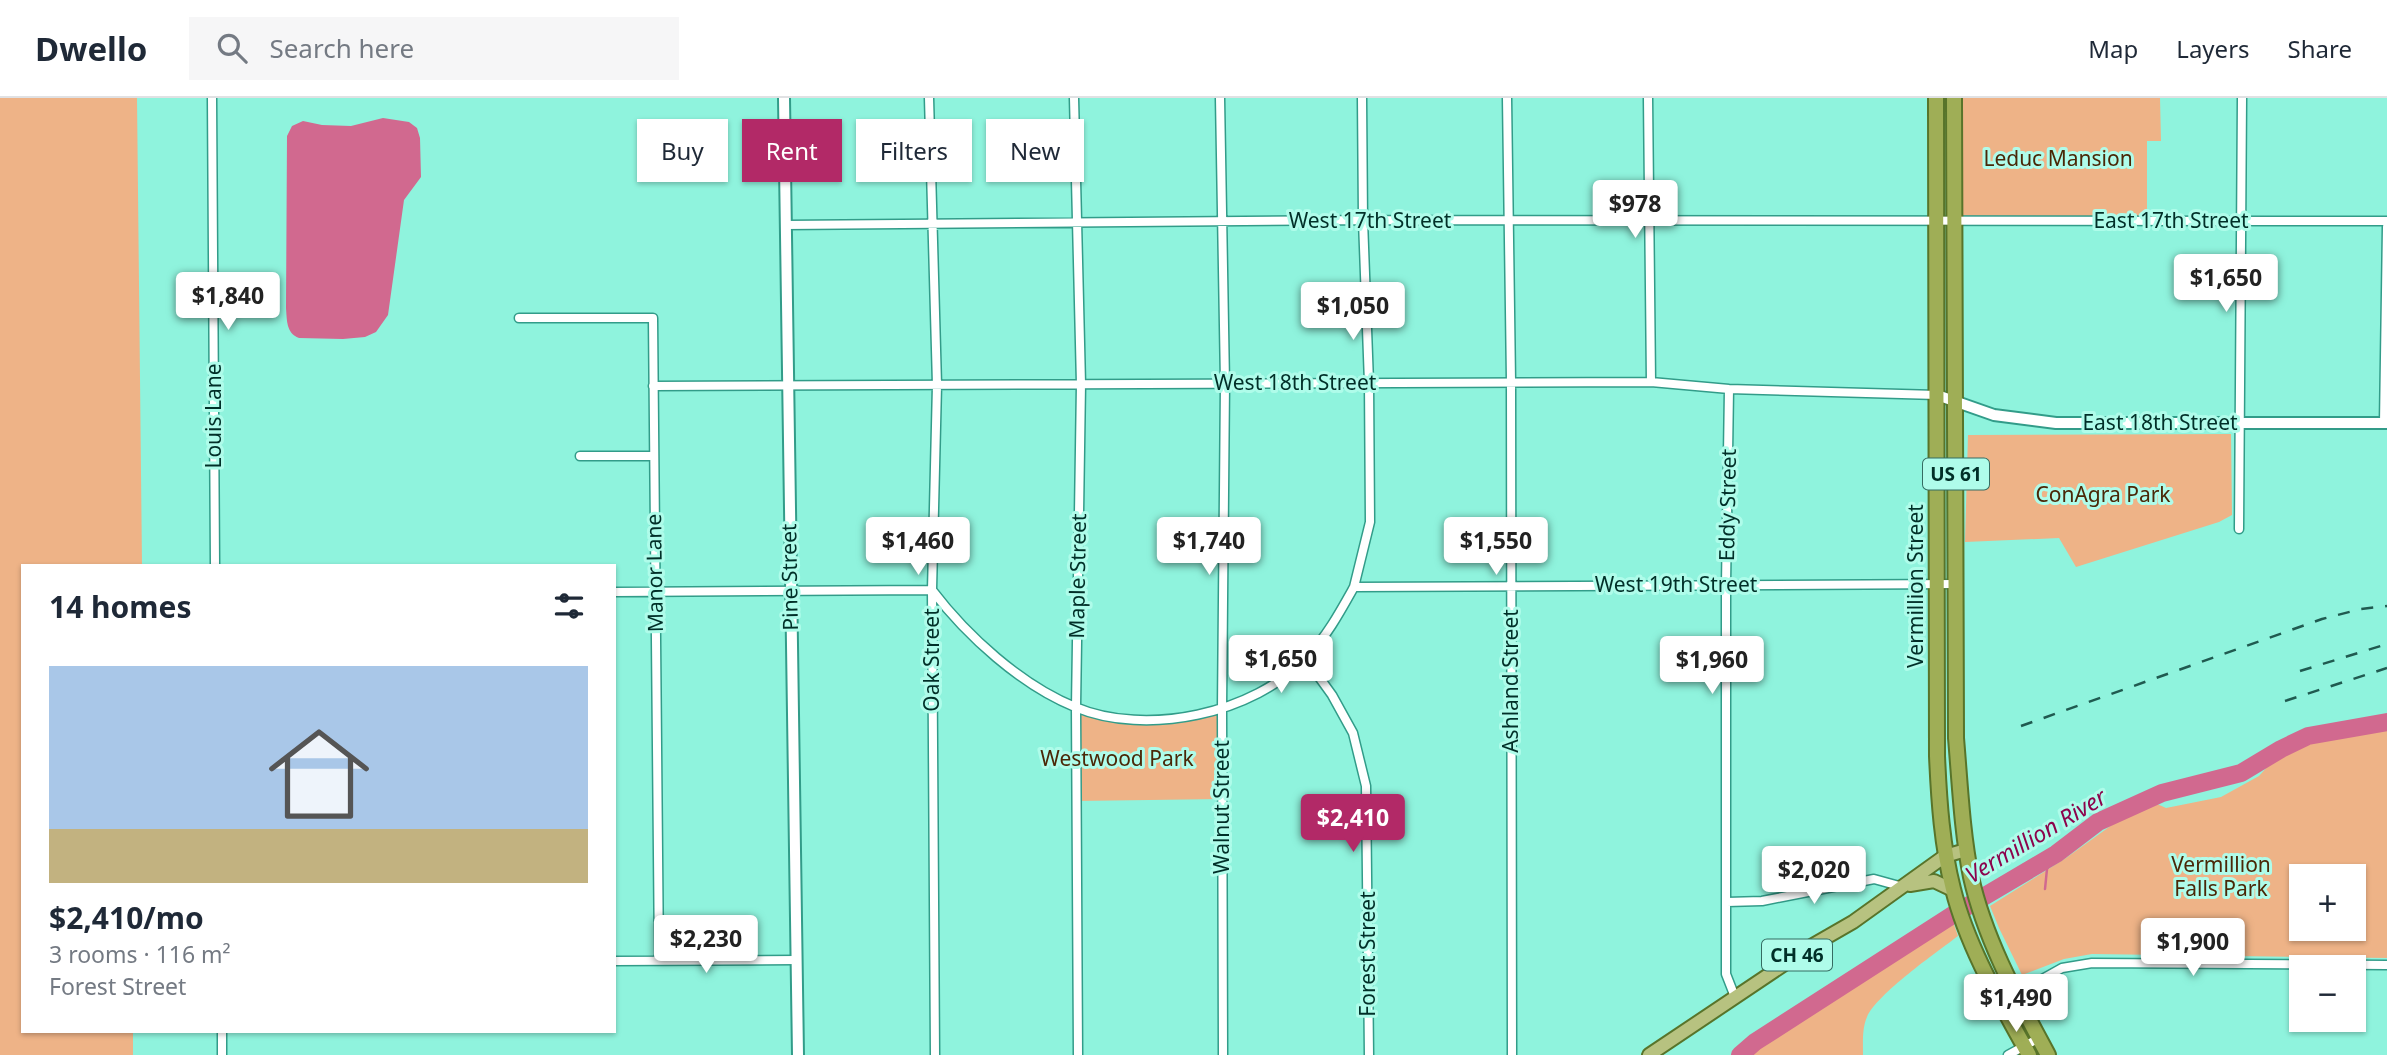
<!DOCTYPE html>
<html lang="en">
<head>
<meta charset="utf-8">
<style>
	:root { --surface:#fff; --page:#f6f6f7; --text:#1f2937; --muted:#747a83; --line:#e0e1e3; --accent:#b22967 }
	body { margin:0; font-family:"Noto Sans",sans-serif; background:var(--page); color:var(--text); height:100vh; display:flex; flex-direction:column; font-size:26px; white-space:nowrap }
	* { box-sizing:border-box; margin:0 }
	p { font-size:23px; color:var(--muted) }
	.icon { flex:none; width:38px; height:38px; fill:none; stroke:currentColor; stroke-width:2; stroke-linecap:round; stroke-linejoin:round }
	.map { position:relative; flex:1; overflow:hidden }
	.panel { position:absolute; left:21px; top:466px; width:595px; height:469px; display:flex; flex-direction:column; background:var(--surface); border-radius:0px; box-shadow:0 2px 5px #0004 }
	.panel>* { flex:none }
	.banner { position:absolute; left:637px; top:21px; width:665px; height:63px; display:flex; gap:14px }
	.tools { position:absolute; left:2289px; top:766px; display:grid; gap:14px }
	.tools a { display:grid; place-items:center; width:77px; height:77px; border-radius:0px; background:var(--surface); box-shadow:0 2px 5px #0004; font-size:35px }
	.price { position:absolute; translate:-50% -60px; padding:0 16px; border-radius:7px; background:#fff; color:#222; font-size:23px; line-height:46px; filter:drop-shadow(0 2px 4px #0008) }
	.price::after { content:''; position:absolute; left:50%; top:42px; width:21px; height:16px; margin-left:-10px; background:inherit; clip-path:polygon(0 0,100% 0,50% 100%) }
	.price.selected { background:var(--accent); color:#fff }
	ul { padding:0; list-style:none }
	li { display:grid; align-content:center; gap:14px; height:371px; padding:0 28px }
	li+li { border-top:2px solid var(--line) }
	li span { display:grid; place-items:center; height:217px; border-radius:0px; color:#555 }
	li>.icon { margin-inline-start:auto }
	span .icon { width:126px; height:126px; fill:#fffc; stroke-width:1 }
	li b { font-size:30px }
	h2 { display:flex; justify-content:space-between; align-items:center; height:84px; padding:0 28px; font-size:30px }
	.tag { padding:0 24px; border-radius:0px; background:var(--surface); box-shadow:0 2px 5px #0004; font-size:24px; line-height:63px }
	.tag.selected { background:var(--accent); color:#fff }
	header { display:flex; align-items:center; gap:42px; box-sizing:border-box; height:98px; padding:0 35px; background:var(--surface); border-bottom:2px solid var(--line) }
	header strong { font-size:33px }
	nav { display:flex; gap:38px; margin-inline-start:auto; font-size:24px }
	.search { width:490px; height:63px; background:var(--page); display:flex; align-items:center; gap:18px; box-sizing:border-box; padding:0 24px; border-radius:0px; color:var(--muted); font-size:26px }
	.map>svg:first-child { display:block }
	.green { fill:#eeb387; fill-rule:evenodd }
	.water { fill:#d1698f }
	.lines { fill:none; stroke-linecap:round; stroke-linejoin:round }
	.stream { stroke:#d1698f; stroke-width:2.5 }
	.river { stroke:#d1698f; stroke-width:18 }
	.minor-casing { stroke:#329c89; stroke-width:11 }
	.tertiary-casing { stroke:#329c89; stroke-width:14 }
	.primary-casing { stroke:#58742a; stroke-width:16 }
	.trunk-casing { stroke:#58742a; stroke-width:18 }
	.minor { stroke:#fff; stroke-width:8 }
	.tertiary { stroke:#fff; stroke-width:10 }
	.primary { stroke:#b7c280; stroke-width:12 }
	.trunk { stroke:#9fae56; stroke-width:14 }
	.rail { stroke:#205a50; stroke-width:2.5; stroke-dasharray:12 12; stroke-linecap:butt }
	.labels { text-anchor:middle; stroke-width:6; stroke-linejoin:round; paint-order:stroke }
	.shield { fill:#affcea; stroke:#356c62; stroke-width:2 }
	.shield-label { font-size:19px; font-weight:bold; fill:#012f28 }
	.park-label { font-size:21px; fill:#4a2707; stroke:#affcea }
	.street-label { font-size:21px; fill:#012f28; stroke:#affcea }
	.water-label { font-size:23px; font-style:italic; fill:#8c034c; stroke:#affcea }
</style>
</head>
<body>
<header>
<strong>Dwello</strong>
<div class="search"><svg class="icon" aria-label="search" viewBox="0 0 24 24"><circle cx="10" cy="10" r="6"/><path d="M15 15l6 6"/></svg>Search here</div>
<nav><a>Map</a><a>Layers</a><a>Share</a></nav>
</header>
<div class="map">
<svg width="2387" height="957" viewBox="0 0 2387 957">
	<rect width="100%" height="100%" fill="#8ff3dd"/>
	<!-- green -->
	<path class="green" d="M0,0h137l5,467h-119v466h110v24h-133z
		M1954,0h206l1,43h-14v79l-193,1z
		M2231,336l1,81 -13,7 -143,45 -17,-29 -94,4 3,-107z
		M1076,609l72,13 74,-11v90l-146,2z
		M2387,629v231l-295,-4 -28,5 -42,16 -23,-47 -9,-22 76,-48 50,-36 39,-19 11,5 55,-11 38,-21 20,-22 26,-13zM2301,779h53v52h-53z
		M1951,818l7,20c-21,16 -81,58 -91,81 -5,11 -4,25 -4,38h-123l15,-13z"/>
	<!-- water -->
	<path class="water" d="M383,20l26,4 8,6 3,10 1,39 -17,23 -16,115 -12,17 -11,5 -22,2 -44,-1c-13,-5 -12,-18 -13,-30l1,-172 5,-10 11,-5 19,4 29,1z"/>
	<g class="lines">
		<!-- stream -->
		<path class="stream" d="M2045,791l2,-20 9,-15"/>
		<!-- river -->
		<path class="river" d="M1740,957l15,-13 196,-126 105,-62 42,-32 64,-29 79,-20 40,-24 27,-13 79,-14"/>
		<!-- minor casing -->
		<g class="minor-casing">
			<path id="minor" d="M212,0l3,467
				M929,0l8,287 -5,205 3,465
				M1074,0l7,286 -5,323 2,348
				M1220,0l5,285 -3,326 1,346
				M1507,0l4,283 1,674
				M1648,0l3,284
				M785,127l578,-5 1024,1
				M519,220h134l6,643
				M653,288l998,-4 78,7 208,6
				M1729,291l-3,196v389l9,23
				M2384,325l3,-196
				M580,358h74
				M2239,431l3,-431
				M1354,489l16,-65 -1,-139 -6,-163 -1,-122
				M614,494l318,-2c35,46 89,95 143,117 71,30 179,7 232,-50 20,-21 33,-45 47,-70l602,-3
				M1306,561l26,36 21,38 13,53 3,269
				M1727,804l35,-1 112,-22 29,8
				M614,863l183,-1
				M2001,904l61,-34 30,-5 295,2
				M222,933v24
				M2008,957l31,-17"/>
		</g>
		<!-- tertiary casing -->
		<g class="tertiary-casing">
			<path id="tertiary" d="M784,0l14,957
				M1937,297l57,20 62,8h331"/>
		</g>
		<!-- primary casing -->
		<g class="primary-casing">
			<path id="primary" d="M1910,787l24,-4 19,9
				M1649,957l164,-110 40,-23 92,-66 21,-6"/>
		</g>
		<!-- trunk casing -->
		<g class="trunk-casing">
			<path id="trunk" d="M1936,0l1,658c2,45 5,90 16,133 14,57 48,115 76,166
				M1954,0l2,640c4,47 6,94 15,139 14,63 47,122 77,178"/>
		</g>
		<!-- minor -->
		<use href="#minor" class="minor"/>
		<!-- tertiary -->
		<use href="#tertiary" class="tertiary"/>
		<!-- primary -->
		<use href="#primary" class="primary"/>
		<!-- trunk -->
		<use href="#trunk" class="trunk"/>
		<!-- rail -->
		<path class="rail" d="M2300,573l87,-27
			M2285,603l102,-33
			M2021,628l301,-107 39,-10 26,-3"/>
	</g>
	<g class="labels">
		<!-- shield labels -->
		<g class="shield">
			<rect x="1923" y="360.5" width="66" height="31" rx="5"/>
			<rect x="1762" y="841.5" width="70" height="31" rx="5"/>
		</g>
		<g class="shield-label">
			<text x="1956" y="383">US 61</text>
			<text x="1797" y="864">CH 46</text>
		</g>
		<!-- park labels -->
		<g class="park-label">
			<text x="2058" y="68">Leduc Mansion</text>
			<text x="2103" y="404">ConAgra Park</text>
			<text x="1117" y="668">Westwood Park</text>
			<text x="2221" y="774">Vermillion<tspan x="2221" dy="24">Falls Park</tspan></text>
		</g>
		<!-- street labels -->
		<g class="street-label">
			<text x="1370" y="130">West 17th Street</text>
			<text x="2171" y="130">East 17th Street</text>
			<text x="1295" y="292">West 18th Street</text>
			<text transform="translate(214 318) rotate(-90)" y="7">Louis Lane</text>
			<text x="2160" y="332">East 18th Street</text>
			<text transform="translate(1728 407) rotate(-89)" y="7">Eddy Street</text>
			<text transform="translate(655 475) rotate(-91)" y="7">Manor Lane</text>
			<text transform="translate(1078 478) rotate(-89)" y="7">Maple Street</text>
			<text transform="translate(790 479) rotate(-91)" y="7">Pine Street</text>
			<text x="1676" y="494">West 19th Street</text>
			<text transform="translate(1916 488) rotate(-90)" y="7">Vermillion Street</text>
			<text transform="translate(932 562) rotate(-90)" y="7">Oak Street</text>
			<text transform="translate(1511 583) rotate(-90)" y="7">Ashland Street</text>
			<text transform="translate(1222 709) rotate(-90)" y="7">Walnut Street</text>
			<text transform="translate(1368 856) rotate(-90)" y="7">Forest Street</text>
		</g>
		<!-- water labels -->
		<g class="water-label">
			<text transform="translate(2036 738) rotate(-31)" y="8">Vermillion River</text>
		</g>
	</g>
</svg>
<div class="tools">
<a>+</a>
<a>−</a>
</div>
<b class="price" style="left:1635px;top:142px">$978</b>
<b class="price" style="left:2226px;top:216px">$1,650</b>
<b class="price" style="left:228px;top:234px">$1,840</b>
<b class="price" style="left:1353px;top:244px">$1,050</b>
<b class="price" style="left:918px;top:479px">$1,460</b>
<b class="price" style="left:1209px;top:479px">$1,740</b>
<b class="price" style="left:1496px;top:479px">$1,550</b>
<b class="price" style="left:1281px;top:597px">$1,650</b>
<b class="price" style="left:1712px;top:598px">$1,960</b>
<b class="price selected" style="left:1353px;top:756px">$2,410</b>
<b class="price" style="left:1814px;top:808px">$2,020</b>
<b class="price" style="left:706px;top:877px">$2,230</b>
<b class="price" style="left:2193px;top:880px">$1,900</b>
<b class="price" style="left:2016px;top:936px">$1,490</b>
<div class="banner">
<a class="tag">Buy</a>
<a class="tag selected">Rent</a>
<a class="tag">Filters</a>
<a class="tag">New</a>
</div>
<section class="panel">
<h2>14 homes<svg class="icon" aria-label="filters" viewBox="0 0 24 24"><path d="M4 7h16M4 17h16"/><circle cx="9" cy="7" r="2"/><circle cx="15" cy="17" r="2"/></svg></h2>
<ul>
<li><span style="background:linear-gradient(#a9c7e8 75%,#c2b280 0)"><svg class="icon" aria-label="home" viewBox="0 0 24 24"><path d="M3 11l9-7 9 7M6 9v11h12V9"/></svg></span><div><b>$2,410/mo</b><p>3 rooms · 116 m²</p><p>Forest Street</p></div></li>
</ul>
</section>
</div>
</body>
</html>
